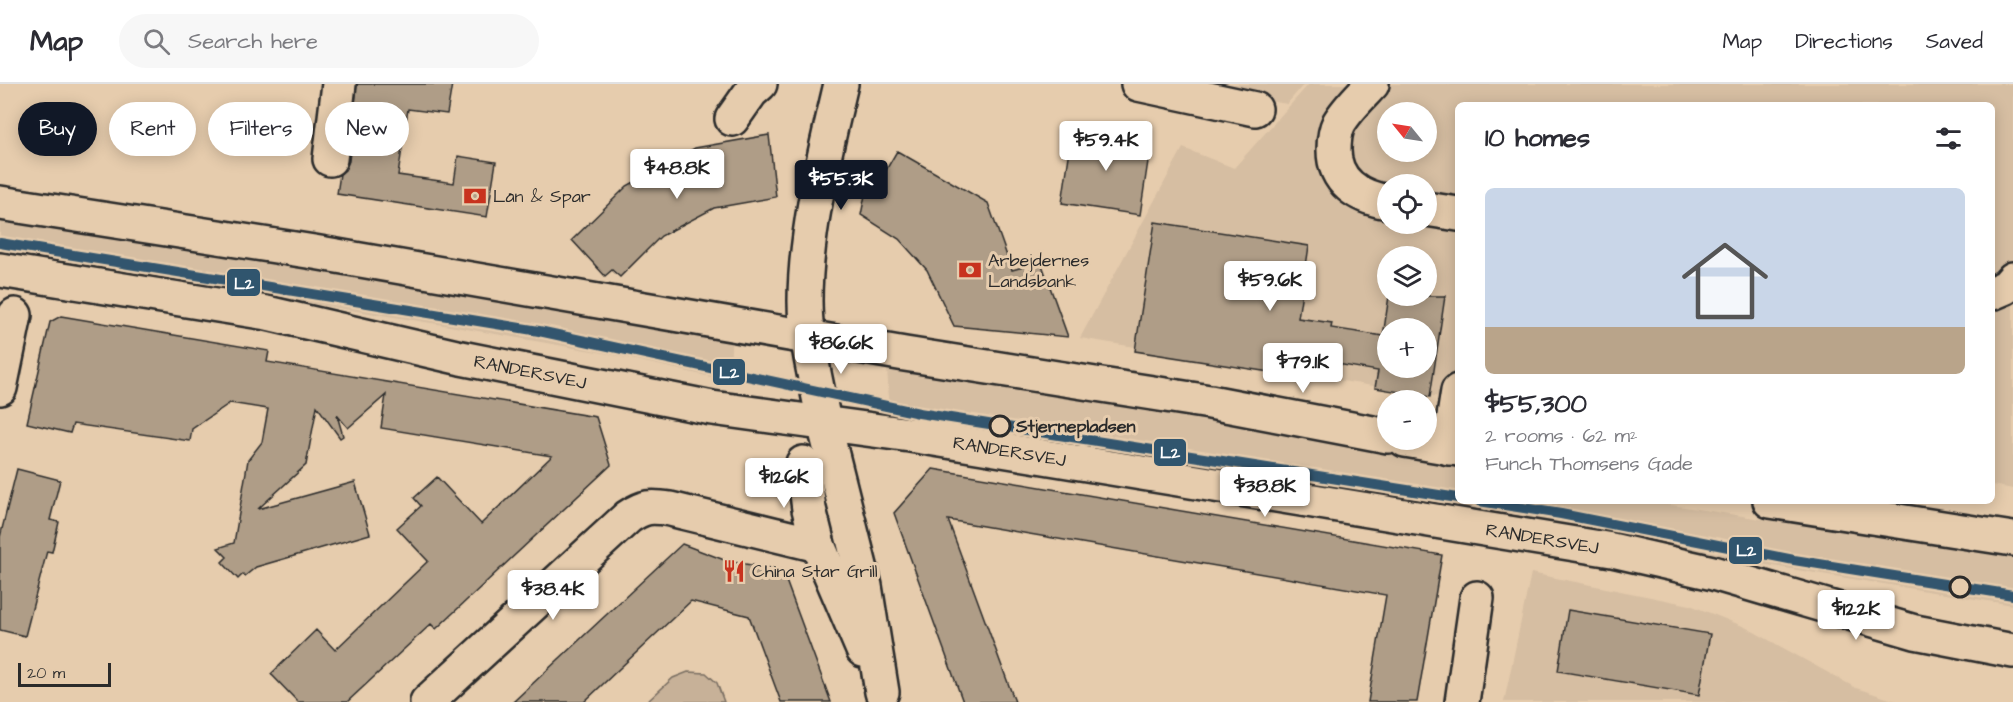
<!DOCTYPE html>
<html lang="en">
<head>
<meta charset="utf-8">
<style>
	:root { --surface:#fff; --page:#f7f7f7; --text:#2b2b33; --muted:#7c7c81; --line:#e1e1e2; --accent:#111827 }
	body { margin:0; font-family:"Architects Daughter",sans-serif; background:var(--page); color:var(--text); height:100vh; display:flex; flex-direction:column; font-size:22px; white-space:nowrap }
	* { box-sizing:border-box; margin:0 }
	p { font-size:20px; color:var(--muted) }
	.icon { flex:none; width:33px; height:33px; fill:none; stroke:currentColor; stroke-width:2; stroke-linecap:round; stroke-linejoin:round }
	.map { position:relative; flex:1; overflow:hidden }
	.side { position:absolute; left:1455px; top:18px; width:540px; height:402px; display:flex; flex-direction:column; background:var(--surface); border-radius:9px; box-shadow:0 3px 15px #0003 }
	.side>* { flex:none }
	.top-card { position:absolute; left:18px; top:18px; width:570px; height:54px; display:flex; gap:12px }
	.needle { width:39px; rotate:300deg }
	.buttons { position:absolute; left:1377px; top:18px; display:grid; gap:12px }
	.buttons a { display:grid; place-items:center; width:60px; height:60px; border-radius:50%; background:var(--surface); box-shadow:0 3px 15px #0003; font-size:30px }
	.scale { position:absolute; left:18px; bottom:15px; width:93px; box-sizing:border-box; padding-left:6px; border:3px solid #2b2b2b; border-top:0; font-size:16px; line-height:21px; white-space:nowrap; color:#2b2b2b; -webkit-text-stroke:4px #e6ccad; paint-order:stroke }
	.price { position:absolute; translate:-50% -51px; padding:0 14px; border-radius:6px; background:#fff; color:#222; font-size:20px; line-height:39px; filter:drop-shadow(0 2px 3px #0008) }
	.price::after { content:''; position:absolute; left:50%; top:36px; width:18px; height:14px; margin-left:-9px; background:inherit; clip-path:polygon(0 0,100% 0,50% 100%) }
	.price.current { background:var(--accent); color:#fff }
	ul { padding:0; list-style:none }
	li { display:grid; align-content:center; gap:12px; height:318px; padding:0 30px }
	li+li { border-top:2px solid var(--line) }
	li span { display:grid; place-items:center; height:186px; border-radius:9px; color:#555 }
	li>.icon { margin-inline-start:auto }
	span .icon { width:108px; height:108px; fill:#fffc; stroke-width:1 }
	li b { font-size:26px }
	h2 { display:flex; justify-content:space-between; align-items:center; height:72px; padding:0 30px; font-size:26px }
	.pill { padding:0 21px; border-radius:27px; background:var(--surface); box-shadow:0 3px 15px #0003; font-size:21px; line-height:54px }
	.pill.current { background:var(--accent); color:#fff }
	header { display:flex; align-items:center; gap:36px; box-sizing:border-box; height:84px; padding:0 30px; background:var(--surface); border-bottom:2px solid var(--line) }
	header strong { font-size:28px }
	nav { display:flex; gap:33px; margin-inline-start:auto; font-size:21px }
	.search { width:420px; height:54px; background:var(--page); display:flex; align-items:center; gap:15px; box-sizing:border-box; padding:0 21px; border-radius:33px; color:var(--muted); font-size:22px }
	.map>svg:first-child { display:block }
	.built { fill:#d6bea2; fill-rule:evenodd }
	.green { fill:#c7b198; stroke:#796e62; stroke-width:1.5 }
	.building { fill:#af9d87; stroke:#2b2b2b; stroke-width:1.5; fill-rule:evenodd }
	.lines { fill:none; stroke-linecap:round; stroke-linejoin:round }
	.minor-casing { stroke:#2b2b2b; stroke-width:38 }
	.tertiary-casing { stroke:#2b2b2b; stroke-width:38 }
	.minor { stroke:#e6ccad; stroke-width:33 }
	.tertiary { stroke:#e6ccad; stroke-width:33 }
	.rail-1-casing { stroke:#e6ccad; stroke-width:15 }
	.rail-1 { stroke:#30556e; stroke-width:10 }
	.stop-dot { fill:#e6ccad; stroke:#2b2b2b; stroke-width:3 }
	.labels { text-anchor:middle; stroke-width:6; stroke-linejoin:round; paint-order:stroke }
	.poi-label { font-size:18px; fill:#2b2b2b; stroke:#e6ccad; text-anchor:start }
	.street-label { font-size:18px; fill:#2b2b2b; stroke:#e6ccad }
	.stop-label { font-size:18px; font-weight:bold; fill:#2b2b2b; stroke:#e6ccad; text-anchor:start }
	.line-badge { stroke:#e6ccad; stroke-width:2 }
	.badge-label { font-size:16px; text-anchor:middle; font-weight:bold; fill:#fff }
</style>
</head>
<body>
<header>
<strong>Map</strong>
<div class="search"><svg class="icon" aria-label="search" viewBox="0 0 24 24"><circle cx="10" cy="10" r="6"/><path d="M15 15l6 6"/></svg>Search here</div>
<nav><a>Map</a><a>Directions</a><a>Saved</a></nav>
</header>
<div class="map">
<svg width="2013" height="618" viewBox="0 0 2013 618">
	<rect width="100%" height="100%" fill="#e6ccad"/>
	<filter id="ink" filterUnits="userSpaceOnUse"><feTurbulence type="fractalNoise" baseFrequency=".0167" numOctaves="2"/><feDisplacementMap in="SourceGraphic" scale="12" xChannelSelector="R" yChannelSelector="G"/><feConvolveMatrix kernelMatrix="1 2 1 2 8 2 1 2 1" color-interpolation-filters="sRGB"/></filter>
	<g filter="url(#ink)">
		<!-- built -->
		<path class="built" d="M1177,0h127l-17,20z
			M1309,0h704v405l-21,-4v-380h-534v295l-378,-62 103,-190 51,20zM1388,28h38v40h-38zM1388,100h38v40h-38zM1388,172h38v40h-38zM1388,244h38v40h-38z
			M0,131l732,119 -3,47 -120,-27 -165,-29 -444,-71z
			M887,283l348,54 223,45v35h188l367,57v47l-265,-43 -109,-24 -78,-15 -671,-108z
			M1531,489l159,32 55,22 111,61 43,14h-395z"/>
		<!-- green -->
		<path class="green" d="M688,588l18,1 11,10 7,19h-77l26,-24z"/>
		<!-- building -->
		<path class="building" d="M357,0h95l-5,30 -39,-5 -10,66 56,8 4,-27 38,6 -9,55 -150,-23 3,-20 5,-4 4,-9z
			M1073,45l78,12 -11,74 -78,-12z
			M769,51l7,62 -62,11 -53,28 -41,41 -8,-7 -7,6 -33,-36 55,-54 68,-38z
			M897,67l91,52 24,67 29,-8 27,75 -114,-11 -27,-56 -28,-31 -38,-24 6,-30 8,4z
			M1155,138l154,24 -11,72 34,5 -1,5 52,8 6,-40h56l-15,101 -55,-9 3,-17 -52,-9 -1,4 -33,-5 -3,14 -154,-24zM1388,244h38v40h-38z
			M61,232l208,35 -2,11 329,55 15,48 -175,164 -5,-5 -84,78h-49l-27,-28 45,-44 19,20 93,-89 -31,-33 24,-22 -7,-8 23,-21 44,47 71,-68 -171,-28 5,-33 -38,33 -11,-13 6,21 -3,2 -23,-32 -11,59 -48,44 97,-27 15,52 -114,33 -11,9 -2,-2 -5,5 -16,-17 5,-5 -9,-9 16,-5 14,-83 14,-18 6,-33 -38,-6 -38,26 -2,12 -117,-17 -3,9 -43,-10 23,-101z
			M17,385l43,11 -10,40 9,2 -7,30 -5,-1 -22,85 -25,-6v-93z
			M933,385l509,86 -25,147h-49l18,-107 -438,-75 67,182h-52l-69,-189z
			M682,460l45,17 55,9 49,132h-50l-32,-86 -58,-15 -107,101h-71z
			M1568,526l142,24 -11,61 -141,-24z"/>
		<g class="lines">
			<!-- minor casing -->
			<g class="minor-casing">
				<path id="minor" d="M1138,0l117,25
					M1372,0c-11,12 -25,25 -33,39 -4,8 -5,17 -5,27 0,32 24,47 54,52
					M732,35l19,-27 9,-8
					M330,75l9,-75
					M1426,125l32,5
					M1992,209l14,-6 7,-8
					M0,304l15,-73
					M824,339c-7,-40 -19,-81 -19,-122 0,-69 20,-149 36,-217
					M1449,364l9,-57
					M427,618l201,-185c16,-11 23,-11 42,-8l148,36 -9,-36 -6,-46
					M1462,618l15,-104"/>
			</g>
			<!-- tertiary casing -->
			<g class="tertiary-casing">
				<g id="tertiary">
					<path d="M0,119l314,49 591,102 305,48 178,34"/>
					<path id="s1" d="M0,186l267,43 194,45 251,50 198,27 702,115 101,23 202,59 98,19"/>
					<path d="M824,339l41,163 17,106"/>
					<path d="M1405,356l53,9"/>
					<path d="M1770,417l243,38"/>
					<path d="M818,461l45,105"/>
				</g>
			</g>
			<!-- minor -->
			<use href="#minor" class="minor"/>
			<!-- tertiary -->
			<use href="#tertiary" class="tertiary"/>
			<!-- rail-1 casing -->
			<g class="rail-1-casing">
				<path id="rail-1" d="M0,159l539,88 380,82 539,85
					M1479,417l82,13 233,46 219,35"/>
			</g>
			<!-- rail-1 -->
			<use href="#rail-1" class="rail-1"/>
		</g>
	</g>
	<!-- icons -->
	<defs>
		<g id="bank-bare" transform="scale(1.8)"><path d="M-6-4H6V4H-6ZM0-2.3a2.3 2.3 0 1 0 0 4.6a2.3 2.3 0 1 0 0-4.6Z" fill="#c8321e" stroke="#e6ccad" stroke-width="2.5" paint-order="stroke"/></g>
		<g id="restaurant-bare" transform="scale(1.8)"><path d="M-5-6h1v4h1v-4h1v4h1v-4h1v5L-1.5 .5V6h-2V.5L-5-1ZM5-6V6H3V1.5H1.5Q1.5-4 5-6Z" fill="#c8321e" stroke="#e6ccad" stroke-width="2.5" paint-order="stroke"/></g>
	</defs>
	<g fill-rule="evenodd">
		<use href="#bank-bare" x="475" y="112"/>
		<use href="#bank-bare" x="970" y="186"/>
		<use href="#restaurant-bare" x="734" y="487"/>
	</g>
	<!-- markers -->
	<g class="stop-dot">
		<circle cx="1000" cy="342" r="10"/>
		<circle cx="1960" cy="503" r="10"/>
	</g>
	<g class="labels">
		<!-- poi labels -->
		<g class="poi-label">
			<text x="493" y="118">Lån &amp; Spar</text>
			<text x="988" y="182">Arbejdernes<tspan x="988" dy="21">Landsbank</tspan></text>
			<text x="752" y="493">China Star Grill</text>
		</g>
		<!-- street labels -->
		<g class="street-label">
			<text dy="6" stroke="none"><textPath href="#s1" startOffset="540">RANDERSVEJ</textPath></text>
			<text dy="6" stroke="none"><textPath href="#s1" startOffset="1026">RANDERSVEJ</textPath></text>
			<text dy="6" stroke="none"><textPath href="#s1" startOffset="1566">RANDERSVEJ</textPath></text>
		</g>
		<!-- stop labels -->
		<g class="stop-label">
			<text x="1016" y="348">Stjernepladsen</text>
		</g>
	</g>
	<g class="line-badge">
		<rect x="226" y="184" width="35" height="29" rx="6" fill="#30556e"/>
		<rect x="712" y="274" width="34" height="28" rx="6" fill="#30556e"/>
		<rect x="1153" y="354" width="34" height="29" rx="6" fill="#30556e"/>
		<rect x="1728" y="452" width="35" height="29" rx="6" fill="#30556e"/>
	</g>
	<g class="badge-label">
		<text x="244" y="205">L2</text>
		<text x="729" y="294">L2</text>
		<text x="1170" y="374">L2</text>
		<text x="1746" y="472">L2</text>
	</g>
</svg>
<div class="buttons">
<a><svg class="needle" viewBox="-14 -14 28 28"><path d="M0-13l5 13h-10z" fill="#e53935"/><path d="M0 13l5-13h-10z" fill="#7c7c81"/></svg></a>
<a><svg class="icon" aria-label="locate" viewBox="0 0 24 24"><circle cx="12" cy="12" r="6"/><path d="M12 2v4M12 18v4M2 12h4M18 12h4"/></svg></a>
<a><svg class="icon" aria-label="layers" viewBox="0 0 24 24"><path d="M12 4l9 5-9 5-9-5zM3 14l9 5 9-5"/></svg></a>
<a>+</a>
<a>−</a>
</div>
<div class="scale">20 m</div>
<b class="price" style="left:1106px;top:88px">$59.4K</b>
<b class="price" style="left:677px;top:116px">$48.8K</b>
<b class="price current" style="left:841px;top:127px">$55.3K</b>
<b class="price" style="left:1270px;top:228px">$59.6K</b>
<b class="price" style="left:841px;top:291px">$86.6K</b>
<b class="price" style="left:1303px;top:310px">$79.1K</b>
<b class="price" style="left:784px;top:425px">$126K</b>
<b class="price" style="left:1265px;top:434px">$38.8K</b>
<b class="price" style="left:553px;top:537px">$38.4K</b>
<b class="price" style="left:1856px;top:557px">$122K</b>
<div class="top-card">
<a class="pill current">Buy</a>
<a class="pill">Rent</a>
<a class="pill">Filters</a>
<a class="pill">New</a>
</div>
<section class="side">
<h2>10 homes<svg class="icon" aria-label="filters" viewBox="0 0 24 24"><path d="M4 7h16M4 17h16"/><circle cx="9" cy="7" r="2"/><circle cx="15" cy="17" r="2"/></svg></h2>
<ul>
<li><span style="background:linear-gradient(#c9d6e8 75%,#b9a48a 0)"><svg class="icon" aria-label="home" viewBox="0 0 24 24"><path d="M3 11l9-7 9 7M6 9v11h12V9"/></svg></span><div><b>$55,300</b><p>2 rooms · 62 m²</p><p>Funch Thomsens Gade</p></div></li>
</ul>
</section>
</div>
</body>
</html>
